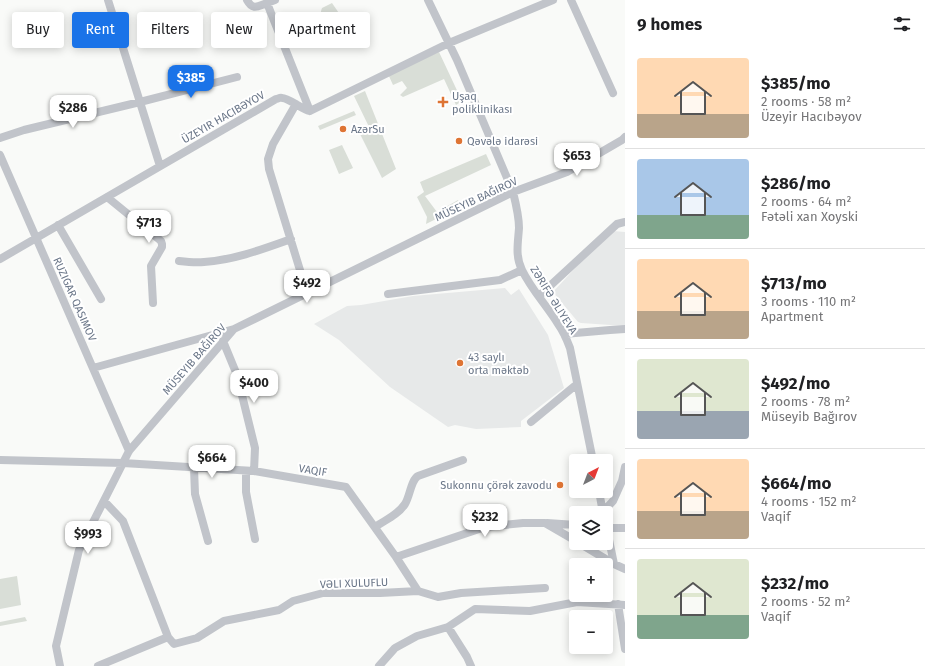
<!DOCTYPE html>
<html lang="en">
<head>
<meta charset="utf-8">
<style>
	:root { --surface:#fff; --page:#f6f6f6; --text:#202124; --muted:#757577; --line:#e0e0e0; --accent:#1a73e8 }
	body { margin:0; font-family:"Fira Sans",sans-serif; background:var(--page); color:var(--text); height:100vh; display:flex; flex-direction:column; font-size:15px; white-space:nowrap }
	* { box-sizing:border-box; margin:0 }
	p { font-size:13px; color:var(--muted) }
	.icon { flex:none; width:22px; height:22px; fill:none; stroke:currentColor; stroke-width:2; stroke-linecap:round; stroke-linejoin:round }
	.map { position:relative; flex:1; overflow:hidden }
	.details { display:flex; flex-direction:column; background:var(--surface); width:300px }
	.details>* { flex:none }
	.banner { position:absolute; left:12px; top:12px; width:380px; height:36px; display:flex; gap:8px }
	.needle { width:26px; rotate:42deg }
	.tools { position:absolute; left:569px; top:454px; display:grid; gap:8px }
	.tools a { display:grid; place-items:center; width:44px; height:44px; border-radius:4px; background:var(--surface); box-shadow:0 2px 10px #0003; font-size:20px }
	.price { position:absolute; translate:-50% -34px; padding:0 9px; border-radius:8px; background:#fff; color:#222; font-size:13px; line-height:26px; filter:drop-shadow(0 1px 2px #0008) }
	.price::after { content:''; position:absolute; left:50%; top:24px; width:12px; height:9px; margin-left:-6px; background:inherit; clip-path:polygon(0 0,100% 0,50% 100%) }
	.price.active { background:var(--accent); color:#fff }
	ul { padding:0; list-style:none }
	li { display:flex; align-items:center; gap:12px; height:100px; padding:0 12px }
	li+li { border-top:1px solid var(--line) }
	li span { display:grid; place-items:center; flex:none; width:112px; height:80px; border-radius:4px; color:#555 }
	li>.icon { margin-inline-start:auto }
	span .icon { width:48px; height:48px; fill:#fffc; stroke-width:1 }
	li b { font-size:17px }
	h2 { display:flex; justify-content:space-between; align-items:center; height:48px; padding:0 12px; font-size:17px }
	.pill { padding:0 14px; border-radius:4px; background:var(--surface); box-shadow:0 2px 10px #0003; font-size:14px; line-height:36px }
	.pill.active { background:var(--accent); color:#fff }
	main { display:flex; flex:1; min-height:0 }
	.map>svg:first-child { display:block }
	.built { fill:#e7e9e9 }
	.green { fill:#d9ded7 }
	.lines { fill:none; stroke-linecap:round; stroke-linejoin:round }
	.minor { stroke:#c1c4ca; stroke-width:8 }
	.poi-dot { fill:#de7434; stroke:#fff; stroke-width:1.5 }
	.labels { text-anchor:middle; stroke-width:4; stroke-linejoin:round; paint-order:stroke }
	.poi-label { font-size:11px; fill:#6a7688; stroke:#fff; text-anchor:start }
	.street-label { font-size:11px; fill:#6a7688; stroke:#fff }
</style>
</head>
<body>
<main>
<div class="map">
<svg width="625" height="666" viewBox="0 0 625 666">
	<rect width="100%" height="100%" fill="#f9faf8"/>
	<!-- built -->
	<path class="built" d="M613,231l12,1v94l-44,-3 -3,-1 -25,-30 37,-40z
		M505,288l6,7 8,-6 29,46 16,53 -43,33v6l-45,2 -21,-4 -7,2 -58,-40 -51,-47 -25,-16 33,-18 14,-1 52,-9z"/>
	<!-- green -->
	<path class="green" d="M332,3l11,16v10l-11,10c-2,-1 -4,-1 -6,-3 -7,-7 -7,-20 -4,-28z
		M439,52l23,49 -6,4 -12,-26 -41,18 -3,-2 7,-7 -5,-7 -9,4 -5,-11z
		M365,91l31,78 -14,9 -22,-44 11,-3 -17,-35z
		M354,111l2,4 -36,15 -2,-4z
		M342,145l11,23 -14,6 -10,-24z
		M486,154l5,11 -66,31 12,16 21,-12 2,7 -34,17 1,-7 -10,-20 7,-5 -4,-10z
		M17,576l4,29 -21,4v-30z
		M25,617l2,4 -27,5v-4z"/>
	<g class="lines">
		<!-- minor -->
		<path class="minor" d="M108,0l52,166
			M247,0c6,11 11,6 20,3
			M275,0l-8,3 43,108
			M428,0l29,60 56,132c3,12 6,24 6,36 -1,15 -4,28 3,42 9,19 25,36 36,54 5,7 9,16 12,24l23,113
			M571,0l42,93
			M296,104l-23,40 -5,15 1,10 38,124
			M0,138l24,-8 116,-28 97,-25
			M0,155l129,296
			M107,197l54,44 1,3v3l-11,19 2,37
			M58,225l43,74
			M0,259l276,-160c2,0 4,-2 6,-1 7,0 19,11 28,13l139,-68 104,-43
			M179,261c8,1 17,2 25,1 30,-2 59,-13 87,-23
			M388,294l112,-14 22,-10
			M539,296l78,-72 8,-2
			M564,334l46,-4 15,-1
			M223,341l14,34 18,73 -1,23
			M93,368l141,-39
			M531,422l46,-38
			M0,460l123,3 131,8 92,16 50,70 22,34 -38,2h-57l-30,8 -14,9 -55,11 -27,17 -23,6 -6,-7 -70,29
			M194,468l1,26 13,47
			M246,471v21l9,47
			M599,491l4,22
			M104,501l19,20 45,116
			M602,513l11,-12 9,-20 3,-14
			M547,523l29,2
			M606,525l8,39
			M375,527c10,-7 23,-12 30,-23 5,-8 6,-24 13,-28l45,-16
			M606,528h19
			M579,543l35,21 11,5
			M396,557l89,-30 38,-4h22l31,18
			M418,591l20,6 23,-4 84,-5
			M618,604l7,45
			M448,627l19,30 4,9
			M60,666l-4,-20 23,-96 50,-99 105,-122 279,-137 54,-20 55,-32 3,-3
			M379,666l16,-18 22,-12 31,-9 27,-18 55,2 47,-9 48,3"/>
	</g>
	<!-- markers -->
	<g class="poi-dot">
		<path d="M441 96h4v4h4v4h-4v4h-4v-4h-4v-4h4z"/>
		<circle cx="343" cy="129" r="4"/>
		<circle cx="459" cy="141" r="4"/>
		<circle cx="460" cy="363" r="4"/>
		<circle cx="560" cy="485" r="4"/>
	</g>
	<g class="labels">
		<!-- poi labels -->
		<g class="poi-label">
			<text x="452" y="100">Uşaq<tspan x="452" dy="13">poliklinikası</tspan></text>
			<text x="351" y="133">AzərSu</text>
			<text x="467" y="145">Qəvələ idarəsi</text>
			<text x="468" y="361">43 saylı<tspan x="468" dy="13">orta məktəb</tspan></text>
			<text x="552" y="489" text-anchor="end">Sukonnu çörək zavodu</text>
		</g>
		<!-- street labels -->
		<g class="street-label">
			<text transform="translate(223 117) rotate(-30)" y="4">ÜZEYIR HACIBƏYOV</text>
			<text transform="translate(476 199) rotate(-25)" y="4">MÜSEYIB BAĞIROV</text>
			<text transform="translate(75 299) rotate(66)" y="4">RUZIGAR QASIMOV</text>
			<text transform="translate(554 300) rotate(58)" y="4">ZƏRIFƏ ƏLIYEVA</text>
			<text transform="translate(194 359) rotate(-49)" y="4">MÜSEYIB BAĞIROV</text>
			<text transform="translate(313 470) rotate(9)" y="4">VAQIF</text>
			<text transform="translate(354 583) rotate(-2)" y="4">VƏLI XULUFLU</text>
		</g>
	</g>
</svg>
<div class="tools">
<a><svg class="needle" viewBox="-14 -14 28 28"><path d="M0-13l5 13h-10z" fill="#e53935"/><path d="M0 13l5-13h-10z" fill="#757577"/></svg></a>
<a><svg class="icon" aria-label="layers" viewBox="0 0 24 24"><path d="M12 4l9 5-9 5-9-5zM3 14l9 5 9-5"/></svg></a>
<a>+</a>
<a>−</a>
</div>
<b class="price active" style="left:191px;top:99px">$385</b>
<b class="price" style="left:73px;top:129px">$286</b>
<b class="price" style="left:577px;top:177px">$653</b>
<b class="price" style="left:149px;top:244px">$713</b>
<b class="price" style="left:307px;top:304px">$492</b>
<b class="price" style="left:254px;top:404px">$400</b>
<b class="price" style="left:212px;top:479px">$664</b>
<b class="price" style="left:485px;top:538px">$232</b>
<b class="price" style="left:88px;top:555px">$993</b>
<div class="banner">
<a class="pill">Buy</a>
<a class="pill active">Rent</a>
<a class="pill">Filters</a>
<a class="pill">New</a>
<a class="pill">Apartment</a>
</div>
</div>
<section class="details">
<h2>9 homes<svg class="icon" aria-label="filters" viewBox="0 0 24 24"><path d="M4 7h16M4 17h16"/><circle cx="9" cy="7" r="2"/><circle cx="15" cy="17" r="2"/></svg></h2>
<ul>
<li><span style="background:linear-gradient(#ffd9b3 70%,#b9a48a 0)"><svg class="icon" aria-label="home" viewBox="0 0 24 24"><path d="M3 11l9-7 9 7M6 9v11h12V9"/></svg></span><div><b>$385/mo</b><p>2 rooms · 58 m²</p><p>Üzeyir Hacıbəyov</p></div></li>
<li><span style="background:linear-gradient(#a9c7e8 70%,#7fa58c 0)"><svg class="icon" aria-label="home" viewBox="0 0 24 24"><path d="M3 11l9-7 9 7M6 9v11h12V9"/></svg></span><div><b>$286/mo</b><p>2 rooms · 64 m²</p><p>Fətəli xan Xoyski</p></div></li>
<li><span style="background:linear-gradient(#ffd9b3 65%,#b9a48a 0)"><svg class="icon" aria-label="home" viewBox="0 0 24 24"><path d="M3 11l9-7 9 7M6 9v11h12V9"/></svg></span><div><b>$713/mo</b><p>3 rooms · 110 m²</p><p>Apartment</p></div></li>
<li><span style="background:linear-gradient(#dfe7d0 65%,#9aa5b1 0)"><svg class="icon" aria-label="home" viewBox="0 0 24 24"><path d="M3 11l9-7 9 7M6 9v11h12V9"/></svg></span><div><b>$492/mo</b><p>2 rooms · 78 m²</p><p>Müseyib Bağırov</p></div></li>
<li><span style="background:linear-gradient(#ffd9b3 65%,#b9a48a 0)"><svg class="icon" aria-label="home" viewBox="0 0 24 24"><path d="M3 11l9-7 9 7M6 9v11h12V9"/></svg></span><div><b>$664/mo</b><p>4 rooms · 152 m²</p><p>Vaqif</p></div></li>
<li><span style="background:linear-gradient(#dfe7d0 70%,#7fa58c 0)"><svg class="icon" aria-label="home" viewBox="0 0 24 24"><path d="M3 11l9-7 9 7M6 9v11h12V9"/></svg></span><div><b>$232/mo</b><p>2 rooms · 52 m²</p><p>Vaqif</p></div></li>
</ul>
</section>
</main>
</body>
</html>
